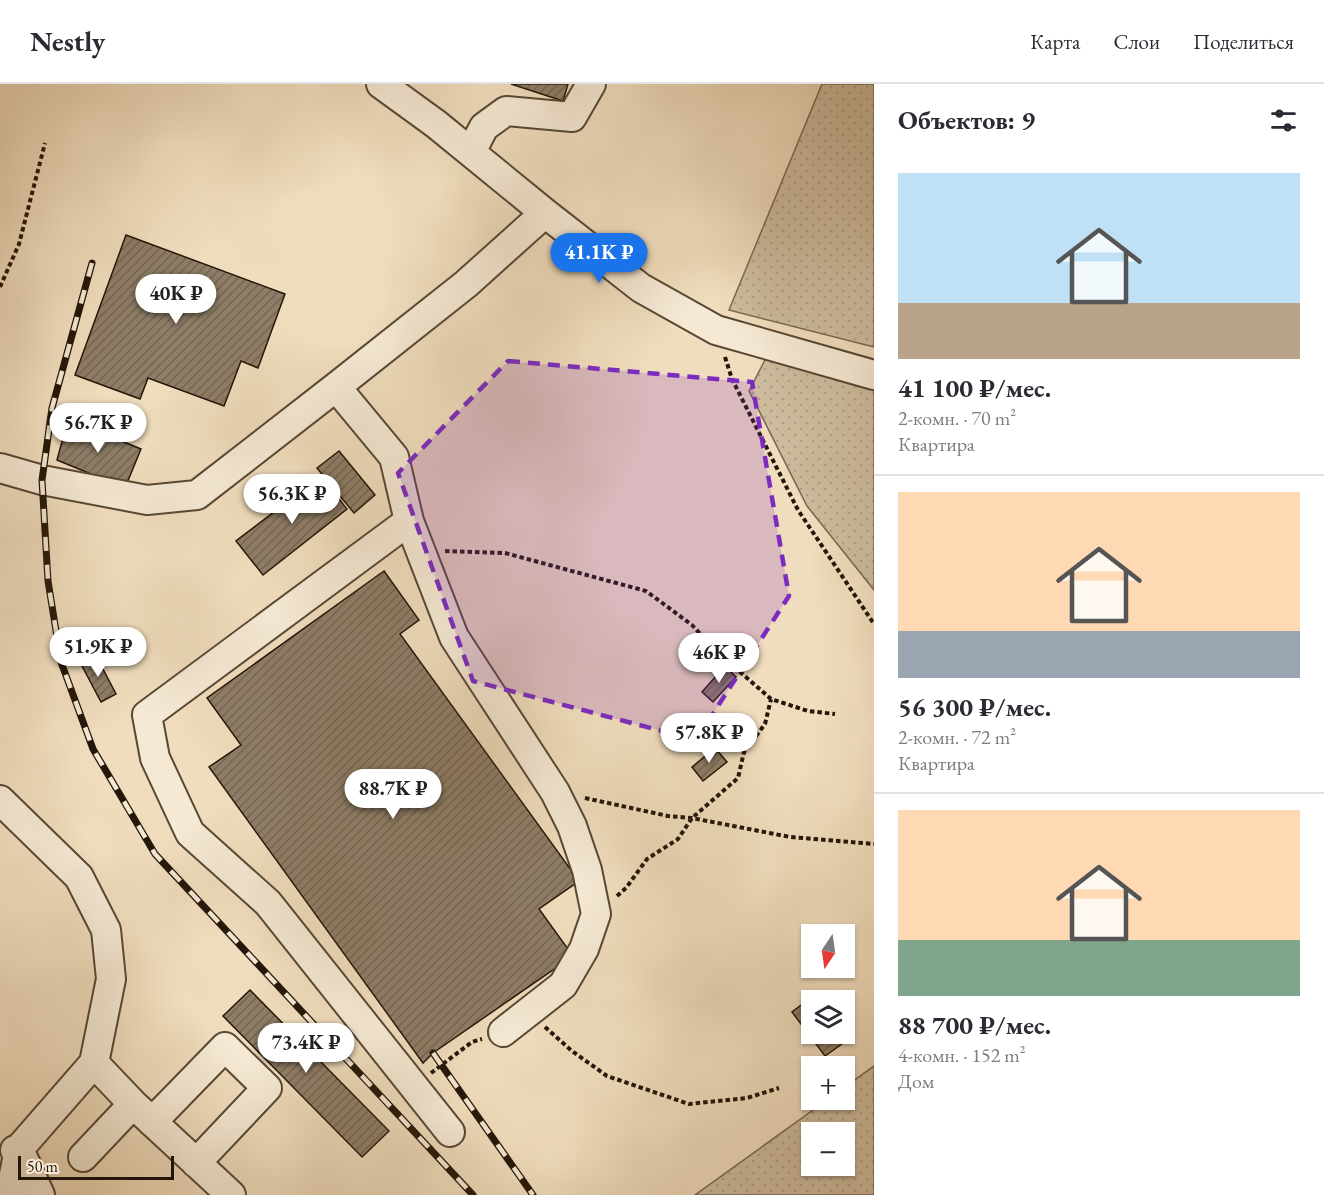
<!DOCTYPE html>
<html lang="ru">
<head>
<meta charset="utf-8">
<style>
	:root { --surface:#fff; --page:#f2f2f3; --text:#2b2b33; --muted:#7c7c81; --line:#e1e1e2; --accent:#1a73e8 }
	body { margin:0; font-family:"EB Garamond",serif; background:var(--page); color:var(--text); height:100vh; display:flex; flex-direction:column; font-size:22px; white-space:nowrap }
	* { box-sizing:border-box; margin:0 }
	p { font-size:20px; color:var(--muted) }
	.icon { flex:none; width:33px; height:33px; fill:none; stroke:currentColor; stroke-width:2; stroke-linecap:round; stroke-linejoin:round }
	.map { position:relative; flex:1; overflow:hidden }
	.panel { display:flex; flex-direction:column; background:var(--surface); width:450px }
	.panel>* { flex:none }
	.needle { width:39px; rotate:193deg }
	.controls { position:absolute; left:801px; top:840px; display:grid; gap:12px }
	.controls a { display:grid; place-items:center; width:54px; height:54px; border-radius:0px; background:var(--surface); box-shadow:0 2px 4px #0004; font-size:30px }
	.scale { position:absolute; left:18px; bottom:15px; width:156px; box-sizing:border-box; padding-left:6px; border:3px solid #241609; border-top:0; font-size:16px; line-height:21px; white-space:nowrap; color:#241609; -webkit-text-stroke:4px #f5e9d4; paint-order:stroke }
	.price { position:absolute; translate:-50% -51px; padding:0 14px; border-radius:21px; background:#fff; color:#222; font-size:20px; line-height:39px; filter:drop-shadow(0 2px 3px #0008) }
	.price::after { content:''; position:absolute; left:50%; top:36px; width:18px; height:14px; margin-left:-9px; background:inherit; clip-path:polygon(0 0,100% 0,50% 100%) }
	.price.current { background:var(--accent); color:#fff }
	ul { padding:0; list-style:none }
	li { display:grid; align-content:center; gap:12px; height:318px; padding:0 24px }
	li+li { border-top:2px solid var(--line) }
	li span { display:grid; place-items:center; height:186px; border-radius:0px; color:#555 }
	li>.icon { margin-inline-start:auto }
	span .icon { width:108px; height:108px; fill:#fffc; stroke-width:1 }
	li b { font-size:26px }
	h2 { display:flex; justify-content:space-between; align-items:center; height:72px; padding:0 24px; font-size:26px }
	header { display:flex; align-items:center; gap:36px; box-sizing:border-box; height:84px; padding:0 30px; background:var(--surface); border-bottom:2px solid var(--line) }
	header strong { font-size:28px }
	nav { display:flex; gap:33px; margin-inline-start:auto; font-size:21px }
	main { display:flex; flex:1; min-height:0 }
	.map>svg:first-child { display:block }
	.grass { fill:url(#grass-dots); stroke:#786854; stroke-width:1.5; fill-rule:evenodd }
	.building { fill:url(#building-hatch); stroke:#241609; stroke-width:1.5 }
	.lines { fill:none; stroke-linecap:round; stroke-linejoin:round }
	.minor-casing { stroke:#574836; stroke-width:32 }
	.path { stroke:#241609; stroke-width:4; stroke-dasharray:4.5 3; stroke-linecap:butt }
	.minor { stroke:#f5e9d4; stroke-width:28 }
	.rail-casing { stroke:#241609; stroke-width:7 }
	.rail { stroke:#f5e9d4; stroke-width:4.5; stroke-dasharray:14; stroke-linecap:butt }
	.marked { fill:#7b2cbf; fill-opacity:0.2; stroke:#7b2cbf; stroke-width:4.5; stroke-dasharray:12 8; stroke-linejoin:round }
</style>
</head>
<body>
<header>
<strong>Nestly</strong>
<nav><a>Карта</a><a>Слои</a><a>Поделиться</a></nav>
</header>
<main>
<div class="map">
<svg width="874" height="1111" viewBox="0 0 874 1111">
	<defs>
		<pattern id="grass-dots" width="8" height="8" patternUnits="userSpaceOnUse" patternTransform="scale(1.5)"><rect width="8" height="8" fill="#cdbb9e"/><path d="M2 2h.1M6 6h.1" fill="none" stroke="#b0a087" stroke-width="1.8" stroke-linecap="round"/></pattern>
		<pattern id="building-hatch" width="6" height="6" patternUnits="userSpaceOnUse" patternTransform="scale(1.5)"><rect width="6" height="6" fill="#8e7d67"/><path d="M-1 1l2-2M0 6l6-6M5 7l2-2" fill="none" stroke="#746553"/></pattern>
	</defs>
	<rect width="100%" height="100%" fill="#f0ddbd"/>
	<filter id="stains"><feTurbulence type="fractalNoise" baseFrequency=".00333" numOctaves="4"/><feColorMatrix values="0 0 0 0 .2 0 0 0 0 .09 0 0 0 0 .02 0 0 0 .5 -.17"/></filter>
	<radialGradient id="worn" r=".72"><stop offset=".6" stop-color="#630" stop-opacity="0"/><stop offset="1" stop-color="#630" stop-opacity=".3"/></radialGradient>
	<!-- grass -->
	<path class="grass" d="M822,0h52v263l-145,-37z
		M768,270l106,30v206l-67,-84 -58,-115z
		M874,982v129h-179l132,-95h17l1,-13zM812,1048h32v34h-32z"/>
	<!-- building -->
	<path class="building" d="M511,0h57l-5,17z
		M126,151l159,59 -27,74 -17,-7 -17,45 -76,-28 -8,21 -65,-24z
		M68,335l73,30 -16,39 -68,-28z
		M339,367l36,44 -21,18 -37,-45z
		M321,392l26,33 -84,66 -27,-34z
		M384,487l35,49 -19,14 179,247 -40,28 34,47 -140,97 -10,10 -214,-296 32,-22 -34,-47z
		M95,570l21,40 -15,8 -21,-40z
		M725,582l11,11 -23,25 -11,-10z
		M715,664l12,14 -24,19 -11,-14z
		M250,906l139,141 -27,26 -139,-141z
		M820,907l7,9h-15v34h32v-10l9,12 -28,20 -33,-44z"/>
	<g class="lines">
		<!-- minor casing -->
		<g class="minor-casing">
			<path id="minor" d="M381,0l55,40 109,89 96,75 75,42 158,45
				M471,68l13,-25 22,-16 66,6 19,-33
				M336,303l58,70 15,64 45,116 101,155 17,34 15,44 9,44 -12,35 -21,36 -60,47
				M0,384l42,12 105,20 50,-5 139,-108 130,-103 79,-71
				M409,437l-262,194 8,43 35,75 78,70 182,229
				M0,716l79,77 27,53 5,49 -17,84 39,41 98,91
				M152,1038l73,-75 42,41 -71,75
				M15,1066l4,-1 21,46
				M83,1073l50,-53
				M10,1111l9,-46 75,-86"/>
		</g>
		<!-- path -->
		<path class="path" d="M0,203l19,-43 26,-101
			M725,273l7,22 66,131 76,114
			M445,467l60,2 141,38 46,34 23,25 56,49 37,12 27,3
			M585,714l83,18 24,2 98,19 84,7
			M617,812l9,-8 21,-29 31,-20 14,-21 46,-40 6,-26 21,-28 6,-25
			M545,943l27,24 35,25 82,28 58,-6 32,-10
			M431,989l41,-31 10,-3"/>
		<!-- minor -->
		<use href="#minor" class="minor"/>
		<!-- rail casing -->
		<g class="rail-casing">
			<path id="rail" d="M92,179l-40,145 -10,72 6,101 13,81 32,87 62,105 318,341
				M433,969l100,142"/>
		</g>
		<!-- rail -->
		<use href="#rail" class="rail"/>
	</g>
	<!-- marked area -->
	<path class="marked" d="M508,277l244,21 37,214 -93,144 -223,-59 -75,-208z"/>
	<rect width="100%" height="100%" filter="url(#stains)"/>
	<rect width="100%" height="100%" fill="url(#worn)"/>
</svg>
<div class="controls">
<a><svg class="needle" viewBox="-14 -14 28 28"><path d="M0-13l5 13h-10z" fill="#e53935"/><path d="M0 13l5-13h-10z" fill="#7c7c81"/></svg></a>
<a><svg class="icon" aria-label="layers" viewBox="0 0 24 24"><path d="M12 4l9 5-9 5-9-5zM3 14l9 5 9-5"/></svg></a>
<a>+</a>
<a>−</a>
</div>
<div class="scale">50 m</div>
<b class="price current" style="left:599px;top:200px">41.1K ₽</b>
<b class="price" style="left:176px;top:241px">40K ₽</b>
<b class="price" style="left:98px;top:370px">56.7K ₽</b>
<b class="price" style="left:292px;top:441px">56.3K ₽</b>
<b class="price" style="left:98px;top:594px">51.9K ₽</b>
<b class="price" style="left:719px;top:600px">46K ₽</b>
<b class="price" style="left:709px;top:680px">57.8K ₽</b>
<b class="price" style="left:393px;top:736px">88.7K ₽</b>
<b class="price" style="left:306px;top:990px">73.4K ₽</b>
</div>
<section class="panel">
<h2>Объектов: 9<svg class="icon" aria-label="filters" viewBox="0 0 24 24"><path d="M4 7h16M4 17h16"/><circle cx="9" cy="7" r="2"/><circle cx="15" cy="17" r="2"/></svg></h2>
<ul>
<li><span style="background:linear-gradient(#bfe0f5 70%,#b9a48a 0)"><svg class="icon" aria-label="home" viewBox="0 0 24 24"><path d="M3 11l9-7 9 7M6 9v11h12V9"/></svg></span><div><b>41 100 ₽/мес.</b><p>2-комн. · 70 m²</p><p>Квартира</p></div></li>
<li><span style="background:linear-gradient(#ffd9b3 75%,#9aa5b1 0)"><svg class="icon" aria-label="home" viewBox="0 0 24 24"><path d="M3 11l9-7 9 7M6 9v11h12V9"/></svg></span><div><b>56 300 ₽/мес.</b><p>2-комн. · 72 m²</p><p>Квартира</p></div></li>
<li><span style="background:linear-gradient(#ffd9b3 70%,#7fa58c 0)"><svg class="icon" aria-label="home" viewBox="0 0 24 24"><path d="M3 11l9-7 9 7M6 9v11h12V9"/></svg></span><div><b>88 700 ₽/мес.</b><p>4-комн. · 152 m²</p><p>Дом</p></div></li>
</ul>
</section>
</main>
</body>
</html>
